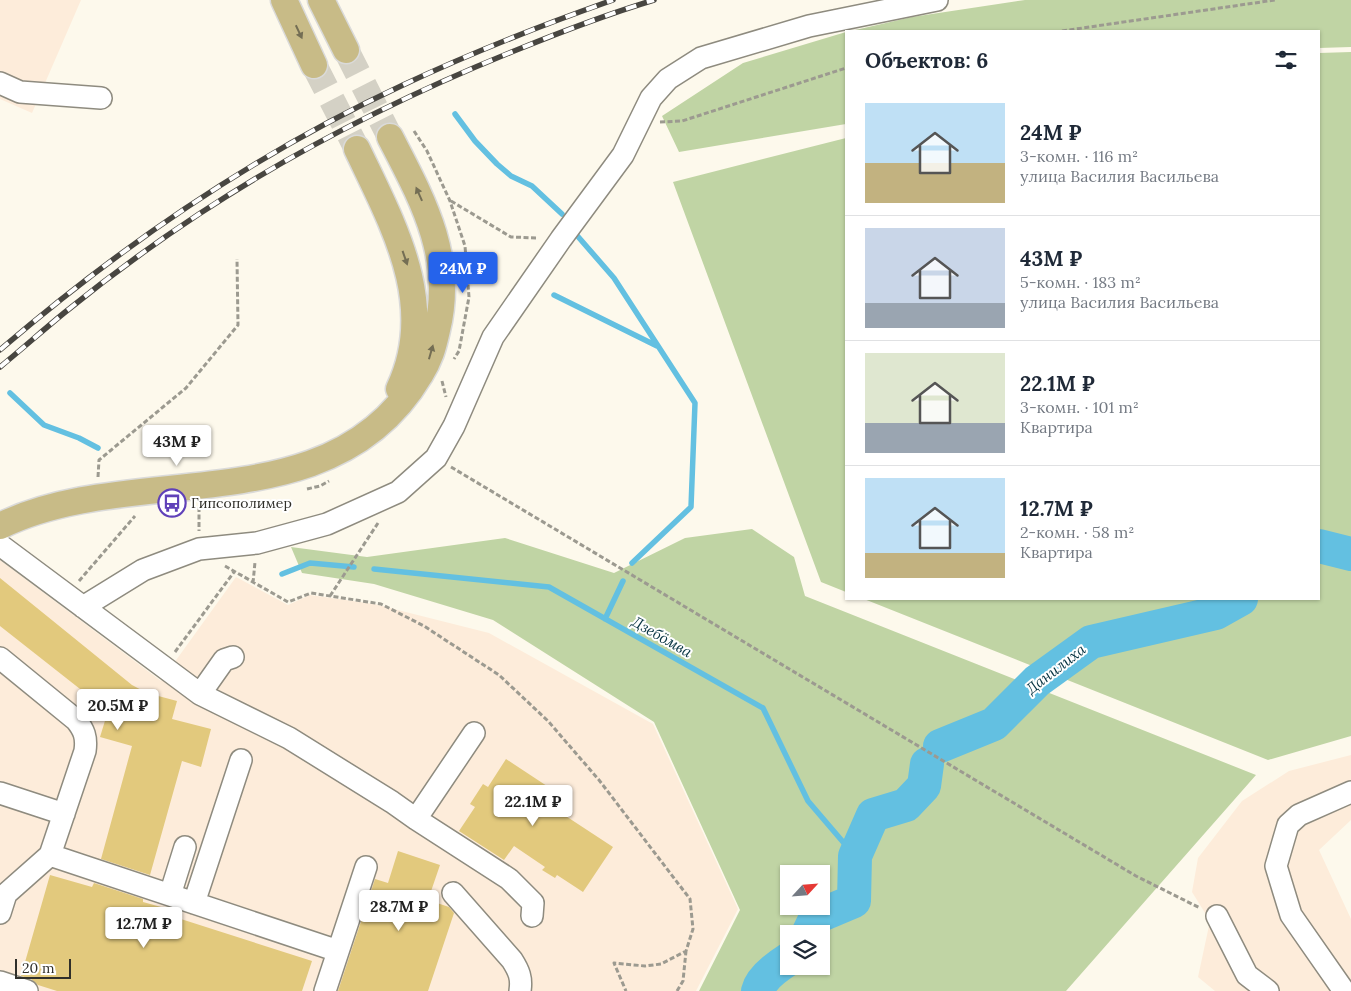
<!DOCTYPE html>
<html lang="ru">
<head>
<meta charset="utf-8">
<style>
	:root { --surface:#fff; --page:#f6f6f7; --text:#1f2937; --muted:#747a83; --line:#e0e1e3; --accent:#2563eb }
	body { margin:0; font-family:Lora,serif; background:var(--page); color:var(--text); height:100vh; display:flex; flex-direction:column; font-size:19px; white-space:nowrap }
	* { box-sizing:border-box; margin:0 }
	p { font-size:16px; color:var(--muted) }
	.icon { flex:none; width:28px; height:28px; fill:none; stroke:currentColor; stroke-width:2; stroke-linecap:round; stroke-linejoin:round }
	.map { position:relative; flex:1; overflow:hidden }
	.panel { position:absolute; left:845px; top:30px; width:475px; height:570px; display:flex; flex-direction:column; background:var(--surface); border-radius:0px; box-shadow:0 1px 4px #0004 }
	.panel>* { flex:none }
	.needle { width:32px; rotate:64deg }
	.buttons { position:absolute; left:780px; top:865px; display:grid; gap:10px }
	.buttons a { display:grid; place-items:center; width:50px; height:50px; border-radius:0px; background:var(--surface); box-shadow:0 1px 4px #0004; font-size:25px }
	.scale { position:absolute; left:15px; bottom:12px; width:56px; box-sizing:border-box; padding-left:5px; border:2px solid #302f2a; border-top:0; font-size:14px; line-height:18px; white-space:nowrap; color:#302f2a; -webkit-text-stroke:4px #fff; paint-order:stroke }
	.price { position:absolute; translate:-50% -42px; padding:0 11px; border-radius:5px; background:#fff; color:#222; font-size:16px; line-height:32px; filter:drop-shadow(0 1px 2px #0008) }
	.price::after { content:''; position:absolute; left:50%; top:30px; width:15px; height:11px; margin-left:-8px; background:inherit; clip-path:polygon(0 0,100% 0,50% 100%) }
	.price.active { background:var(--accent); color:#fff }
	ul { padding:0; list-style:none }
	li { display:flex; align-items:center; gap:15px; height:125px; padding:0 20px }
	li+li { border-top:1px solid var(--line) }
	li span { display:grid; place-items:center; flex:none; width:140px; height:100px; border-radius:0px; color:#555 }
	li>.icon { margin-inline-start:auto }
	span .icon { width:60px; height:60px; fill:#fffc; stroke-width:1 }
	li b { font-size:21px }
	h2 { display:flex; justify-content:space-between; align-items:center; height:60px; padding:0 20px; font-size:21px }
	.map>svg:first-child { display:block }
	.industrial { fill:#fdecda }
	.green { fill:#c0d4a4; fill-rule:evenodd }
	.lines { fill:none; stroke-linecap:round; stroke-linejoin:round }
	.stream { stroke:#63c0e1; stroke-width:5.5 }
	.river { stroke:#63c0e1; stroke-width:34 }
	.building { fill:#e2c97d }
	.major-tunnel { stroke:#d4d1c5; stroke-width:26; stroke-dasharray:26 13; stroke-linecap:butt }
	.minor-casing { stroke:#8e8b7f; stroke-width:24 }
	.major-casing { stroke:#dadad9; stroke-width:29 }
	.path { stroke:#9c9a90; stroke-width:3; stroke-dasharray:5 2.5; stroke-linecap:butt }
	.minor { stroke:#fff; stroke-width:21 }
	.major { stroke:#c8bb87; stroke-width:26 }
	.rail-casing { stroke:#484641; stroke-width:5.5 }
	.rail { stroke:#fff; stroke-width:4; stroke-dasharray:11; stroke-linecap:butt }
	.oneway { fill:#746e54 }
	.labels { text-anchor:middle; stroke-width:4; stroke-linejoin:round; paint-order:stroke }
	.poi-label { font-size:14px; fill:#302f2a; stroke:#fff; text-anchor:start }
	.water-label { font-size:15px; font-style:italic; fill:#063341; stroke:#fff }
</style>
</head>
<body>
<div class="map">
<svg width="1351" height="991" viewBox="0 0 1351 991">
	<rect width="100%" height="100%" fill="#fdf9ec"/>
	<!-- industrial -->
	<path class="industrial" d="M0,0h81l-49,113 -32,-14z
		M0,560l161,121 75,-104 52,28 22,-10 64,9 115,29 164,91 85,185 -42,82h-696z
		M1351,755v65l-32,30 32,69v72h-136l-17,-14 12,-56 -18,-29 6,-34 44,-57 47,-30z"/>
	<!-- green -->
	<path class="green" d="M1025,0h326v47l-32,1v-17h-468l61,-14z
		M846,32v92l-167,28 -17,-36 81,-53z
		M1351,52v684l-83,24 -404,-161h455v-546z
		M846,138v454l-25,-10 -148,-400z
		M752,529l42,28 11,39 451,179 -190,216h-367l41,-81 -86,-188 -161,-102 -119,-36 -72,-11 -11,-26 76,10 138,-19 109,35 71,-35zM789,874h32v32h-32zM789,934h32v32h-32z"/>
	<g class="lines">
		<!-- stream -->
		<path class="stream" d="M455,114l20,27 22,23 14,12 21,10 30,28
			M574,232l40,46 81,125 -4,104 -59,56
			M554,295l103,51
			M10,393l34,32 35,13 19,10
			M374,569l175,18 214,121 45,93 47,55
			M282,574l28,-11 44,4
			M605,619l18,-38"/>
		<!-- river -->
		<path class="river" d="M1319,546l32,8
			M940,746l54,-22 43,-43 54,-39 125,-29 25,-14
			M808,934l8,-17 38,-16 1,-45 18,-41 33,-10 18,-19 3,-22
			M758,991c3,-13 20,-25 31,-32"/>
	</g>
	<!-- building -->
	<path class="building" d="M0,578l132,107 15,8 30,8 -5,18 39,10 -10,38 -19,-6 -32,114 -49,-16 31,-113 -32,-9 8,-26 -108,-85z
		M506,759l44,29 -1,2 10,7 -7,10 61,40 -30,45 -26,-17 -2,3 -13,-8 3,-3 -31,-21 -10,14 -45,-29 16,-24 -5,-3 13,-20 5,3z
		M398,851l42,14 -12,35 21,7 5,6 -26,78h-90l37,-112 13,4z
		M50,875l42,12 2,-4 49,16v3l18,5 -2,5 153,49 -10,30h-245l-19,-6 -7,-6 -10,-3z"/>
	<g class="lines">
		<!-- major-tunnel -->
		<path class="major-tunnel" d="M346,50l44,87
			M314,65l43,84"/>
		<!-- minor casing -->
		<g class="minor-casing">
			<path id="minor" d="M0,83l20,9 81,6
				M0,545l200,149 89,44 103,64 24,17 93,60 24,24 -1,13
				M83,607l60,-37 56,-21 58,-6 70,-19 71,-32 38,-34 18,-32 39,-89 68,-98 62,-84 28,-57 17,-19 33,-21 108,-32 128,-26
				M0,658l76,62c8,10 11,17 9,31l-35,104 -44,39 -6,19
				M200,694l24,-34 9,-3
				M0,793l64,21
				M416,819l58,-86
				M50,855l288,96
				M453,893l59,67c7,11 10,18 8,31
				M170,895l15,-48
				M194,903l47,-143
				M1217,916l30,59 21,16
				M0,982l27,9
				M325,991l41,-124
				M1344,991l-53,-76 -15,-49 12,-41 11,-10 52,-23"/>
		</g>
		<!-- major casing -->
		<g class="major-casing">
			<path id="major" d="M284,0l30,65
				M321,0l25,50
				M357,149c36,76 82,156 42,240
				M0,526c133,-66 331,0 420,-151 10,-16 13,-27 17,-45 18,-73 -15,-131 -47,-193"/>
		</g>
		<!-- path -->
		<path class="path" d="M1062,31l213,-31
			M660,122l22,-1 164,-53
			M414,131l13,20 23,50 15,45 4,51 -10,54 -5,8
			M451,201l60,36 27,1
			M442,381l4,16
			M451,467l685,409 64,32
			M98,477l1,-17 87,-72 52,-63 -1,-66
			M307,489l13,-3 9,-5
			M199,507v24
			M225,566l63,36 23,-9 70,11 43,22 75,49 49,46 51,59 91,119 3,30 -7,22 -25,13 -16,2 -31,-3 12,28
			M79,581l56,-65
			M253,583l2,-21
			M330,596l48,-73
			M175,652l59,-80
			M677,991l6,-10 3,-30"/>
		<!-- minor -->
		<use href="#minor" class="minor"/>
		<!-- major -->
		<use href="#major" class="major"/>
		<!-- rail casing -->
		<g class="rail-casing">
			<path id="rail" d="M0,350c122,-105 257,-197 403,-265 68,-32 139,-60 210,-85
				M0,367c22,-18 42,-36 64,-54 43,-35 88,-68 135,-99 100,-66 208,-120 320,-165 44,-18 89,-35 135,-49"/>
		</g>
		<!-- rail -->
		<use href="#rail" class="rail"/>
	</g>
	<!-- one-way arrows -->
	<defs><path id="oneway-solid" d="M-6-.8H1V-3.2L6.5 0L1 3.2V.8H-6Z" transform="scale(1.25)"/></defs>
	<g class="oneway">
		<use href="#oneway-solid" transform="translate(299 32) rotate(65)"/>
		<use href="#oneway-solid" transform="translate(419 194) rotate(-114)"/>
		<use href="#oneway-solid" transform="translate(405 258) rotate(71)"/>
		<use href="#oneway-solid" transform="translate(431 352) rotate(-74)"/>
	</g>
	<!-- icons -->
	<defs>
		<g id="bus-ring" transform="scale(1.4375)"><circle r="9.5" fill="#fff" stroke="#6041b9" stroke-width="1.5"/><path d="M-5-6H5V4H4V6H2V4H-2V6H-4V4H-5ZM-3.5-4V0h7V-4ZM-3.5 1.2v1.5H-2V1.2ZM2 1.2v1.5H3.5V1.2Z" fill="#6041b9"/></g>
	</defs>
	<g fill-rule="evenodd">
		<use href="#bus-ring" x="172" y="503"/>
	</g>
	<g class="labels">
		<!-- poi labels -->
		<g class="poi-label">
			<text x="191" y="508">Гипсополимер</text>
		</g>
		<!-- water labels -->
		<g class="water-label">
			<text transform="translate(662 637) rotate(30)" y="5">Дзебӧмва</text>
			<text transform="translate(1056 669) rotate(-38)" y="5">Данилиха</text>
		</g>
	</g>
</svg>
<div class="buttons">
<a><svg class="needle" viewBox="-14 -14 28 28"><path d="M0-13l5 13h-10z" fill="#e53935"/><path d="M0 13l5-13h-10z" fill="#747a83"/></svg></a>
<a><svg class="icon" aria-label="layers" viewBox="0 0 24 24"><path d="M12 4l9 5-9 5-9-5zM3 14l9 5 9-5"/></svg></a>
</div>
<div class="scale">20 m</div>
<b class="price active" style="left:463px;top:294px">24M ₽</b>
<b class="price" style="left:177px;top:467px">43M ₽</b>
<b class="price" style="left:118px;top:731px">20.5M ₽</b>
<b class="price" style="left:533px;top:827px">22.1M ₽</b>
<b class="price" style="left:399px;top:932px">28.7M ₽</b>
<b class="price" style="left:144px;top:949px">12.7M ₽</b>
<section class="panel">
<h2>Объектов: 6<svg class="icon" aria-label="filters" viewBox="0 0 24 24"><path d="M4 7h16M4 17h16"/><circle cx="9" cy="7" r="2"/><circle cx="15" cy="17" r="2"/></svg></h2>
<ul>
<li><span style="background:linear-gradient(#bfe0f5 60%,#c2b280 0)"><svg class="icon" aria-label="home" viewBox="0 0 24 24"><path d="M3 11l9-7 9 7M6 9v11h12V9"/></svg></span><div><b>24M ₽</b><p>3-комн. · 116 m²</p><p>улица Василия Васильева</p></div></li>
<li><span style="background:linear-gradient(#c9d6e8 75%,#9aa5b1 0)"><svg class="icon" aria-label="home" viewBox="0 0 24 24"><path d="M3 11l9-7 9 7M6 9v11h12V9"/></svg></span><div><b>43M ₽</b><p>5-комн. · 183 m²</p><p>улица Василия Васильева</p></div></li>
<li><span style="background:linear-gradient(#dfe7d0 70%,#9aa5b1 0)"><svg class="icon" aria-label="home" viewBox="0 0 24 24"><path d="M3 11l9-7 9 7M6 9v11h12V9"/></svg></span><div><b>22.1M ₽</b><p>3-комн. · 101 m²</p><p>Квартира</p></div></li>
<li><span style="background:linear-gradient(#bfe0f5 75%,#c2b280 0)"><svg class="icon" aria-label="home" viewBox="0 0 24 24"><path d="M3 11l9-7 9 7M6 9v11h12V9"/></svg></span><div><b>12.7M ₽</b><p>2-комн. · 58 m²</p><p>Квартира</p></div></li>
</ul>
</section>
</div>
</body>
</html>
